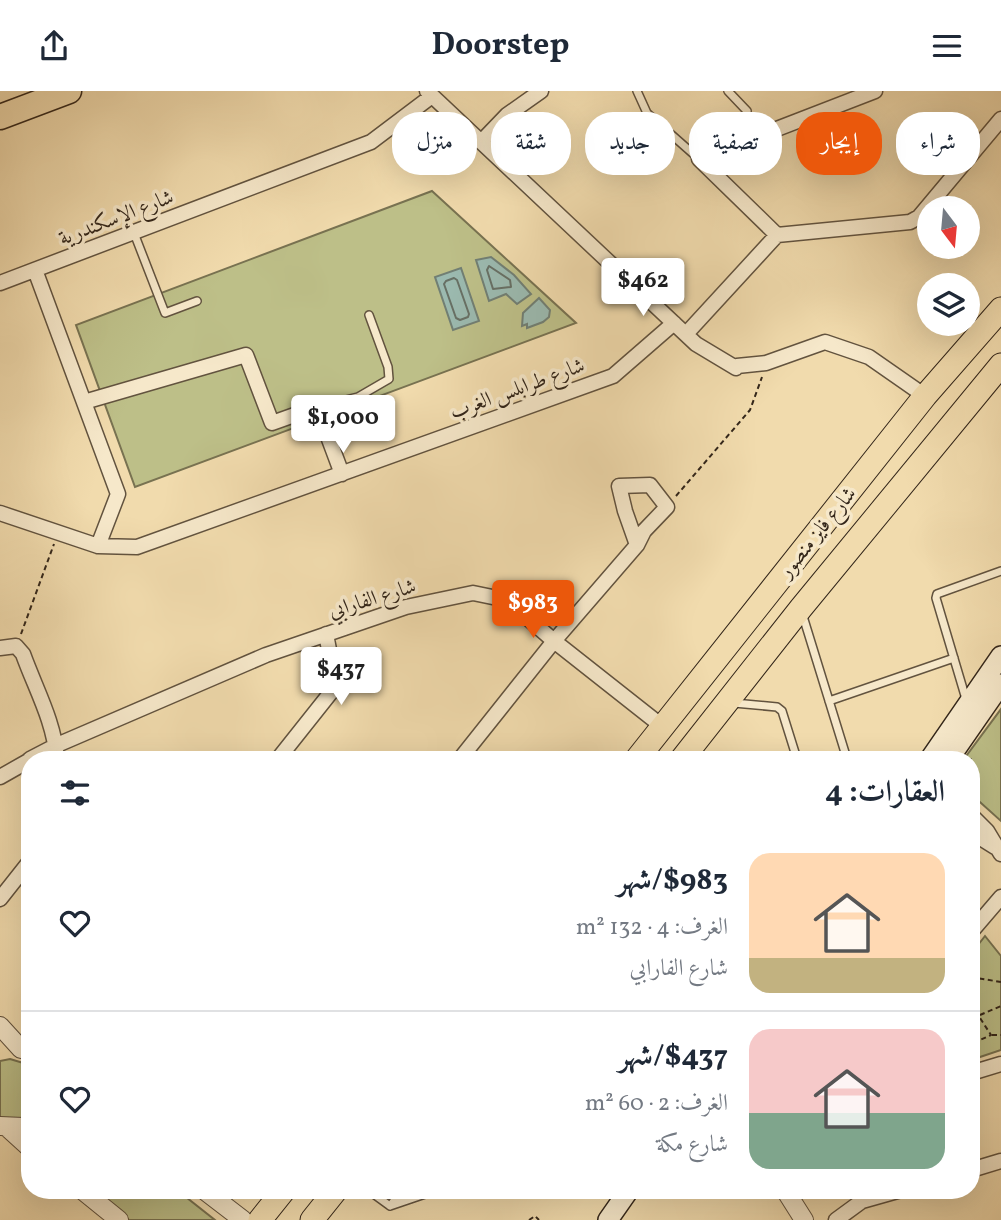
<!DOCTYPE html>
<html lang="ar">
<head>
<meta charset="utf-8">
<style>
	:root { --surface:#fff; --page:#f2f2f3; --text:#1f2937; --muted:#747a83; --line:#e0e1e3; --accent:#ea580c }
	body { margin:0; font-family:Vollkorn,Amiri,serif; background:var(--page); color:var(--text); direction:rtl; height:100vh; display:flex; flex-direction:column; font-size:26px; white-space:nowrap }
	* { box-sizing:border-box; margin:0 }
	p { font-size:23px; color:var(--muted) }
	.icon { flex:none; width:38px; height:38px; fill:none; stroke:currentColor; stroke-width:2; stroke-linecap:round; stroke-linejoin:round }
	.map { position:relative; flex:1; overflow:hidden; direction:ltr }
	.side { position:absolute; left:21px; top:660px; width:959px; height:448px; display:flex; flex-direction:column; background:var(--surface); border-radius:28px; box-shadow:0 7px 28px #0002; direction:rtl }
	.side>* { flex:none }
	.hud { position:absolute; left:21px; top:21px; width:959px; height:63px; direction:rtl; display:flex; gap:14px }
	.needle { width:46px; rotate:164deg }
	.buttons { position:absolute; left:917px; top:105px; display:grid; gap:14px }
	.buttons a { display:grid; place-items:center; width:63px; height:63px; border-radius:50%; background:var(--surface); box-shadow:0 7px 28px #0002; font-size:35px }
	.price { position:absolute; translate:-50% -60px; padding:0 16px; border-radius:7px; background:#fff; color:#222; font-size:23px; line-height:46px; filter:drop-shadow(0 2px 4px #0008) }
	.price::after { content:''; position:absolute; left:50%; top:42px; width:21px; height:16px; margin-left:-10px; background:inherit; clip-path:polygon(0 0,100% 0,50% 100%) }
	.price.selected { background:var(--accent); color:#fff }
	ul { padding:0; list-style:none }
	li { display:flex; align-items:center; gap:21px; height:175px; padding:0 35px }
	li+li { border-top:2px solid var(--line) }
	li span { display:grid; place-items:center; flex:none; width:196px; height:140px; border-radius:21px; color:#555 }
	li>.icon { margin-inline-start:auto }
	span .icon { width:84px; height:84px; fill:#fffc; stroke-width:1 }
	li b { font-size:30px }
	h2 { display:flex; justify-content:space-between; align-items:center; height:84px; padding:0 35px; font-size:30px }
	.chip { padding:0 24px; border-radius:28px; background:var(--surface); box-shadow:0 7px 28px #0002; font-size:24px; line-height:63px }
	.chip.selected { background:var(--accent); color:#fff }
	header { display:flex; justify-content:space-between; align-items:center; height:91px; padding:0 35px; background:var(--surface); font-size:32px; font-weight:700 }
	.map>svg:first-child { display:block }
	.green { fill:#bdbf88; stroke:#787251; stroke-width:2 }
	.water { fill:#9bbab0; stroke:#717f74; stroke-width:2 }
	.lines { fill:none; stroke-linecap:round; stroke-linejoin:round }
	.shore { stroke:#677065; stroke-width:2 }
	.service-casing { stroke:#62533f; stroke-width:10 }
	.minor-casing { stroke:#62533f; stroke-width:17 }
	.tertiary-casing { stroke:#62533f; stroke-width:20 }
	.secondary-casing { stroke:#33261a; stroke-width:22 }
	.trunk-casing { stroke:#33261a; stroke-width:25 }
	.motorway-casing { stroke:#33261a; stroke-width:27 }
	.path { stroke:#33261a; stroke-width:2; stroke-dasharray:5 3.5; stroke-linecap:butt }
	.service { stroke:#f6e8ca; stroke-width:7 }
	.minor { stroke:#f6e8ca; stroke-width:14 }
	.tertiary { stroke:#f6e8ca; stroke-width:18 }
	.secondary { stroke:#f6e8ca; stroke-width:19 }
	.trunk { stroke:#f1dbad; stroke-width:23 }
	.motorway { stroke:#f1dbad; stroke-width:24 }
	.labels { text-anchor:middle; stroke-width:7; stroke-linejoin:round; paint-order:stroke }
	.street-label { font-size:21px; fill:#33261a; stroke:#f6e8ca }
</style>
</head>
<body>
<header><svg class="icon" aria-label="menu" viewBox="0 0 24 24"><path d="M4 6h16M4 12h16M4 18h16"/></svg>Doorstep<svg class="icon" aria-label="share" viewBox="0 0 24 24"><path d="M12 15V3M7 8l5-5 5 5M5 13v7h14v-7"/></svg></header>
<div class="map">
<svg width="1001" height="1129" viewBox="0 0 1001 1129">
	<rect width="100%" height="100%" fill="#f1dbad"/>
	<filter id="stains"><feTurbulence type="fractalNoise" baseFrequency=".00286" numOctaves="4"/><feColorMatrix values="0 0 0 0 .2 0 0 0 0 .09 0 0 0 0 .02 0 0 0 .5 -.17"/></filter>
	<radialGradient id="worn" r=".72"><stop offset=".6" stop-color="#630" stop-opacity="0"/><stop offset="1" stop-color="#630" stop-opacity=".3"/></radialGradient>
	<!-- green -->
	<path class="green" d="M432,100l144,132 -441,164 -59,-162z
		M1001,618v112l-30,-27v-35h-7z
		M985,845l16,20v94l-30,10v-106z
		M10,968l20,6v53l-30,4v-61z
		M91,1099h86l38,30h-86z"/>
	<!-- water -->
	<path class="water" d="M491,166l23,18 17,19 -14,10 -11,-10 -17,7 -13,-41z
		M461,177l18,53 -26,9 -18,-53z
		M539,207l11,12 -1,7 -6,5 -16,6v-4l-5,2 1,-13z"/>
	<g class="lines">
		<!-- shore -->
		<path class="shore" d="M489,175l21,14 1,7 -18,2 -6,-19z
			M454,187l3,2 12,34 -1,3 -8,3 -4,-2 -12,-34 2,-3z"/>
		<!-- service casing -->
		<g class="service-casing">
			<path id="service" d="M637,0l10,22 52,46
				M728,0l19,20
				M134,142l31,80 32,-12
				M317,316l41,-10 31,-18 -1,-12 -19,-52
				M802,522l45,146
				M966,608l-30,-101 1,-4 64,-23
				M829,610l125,-43
				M734,612l43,4 5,4 15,48
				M368,1099l22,16 12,-16
				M390,1115l47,-16"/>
		</g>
		<!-- minor casing -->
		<g class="minor-casing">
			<path id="minor" d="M427,0l269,253 40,24 1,-2 29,-3 59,-21 44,15 56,39
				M482,50l25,-26 34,-24
				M777,144l-78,-76 176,-68
				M35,179l83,224 -20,52
				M0,192l371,-141 61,-46
				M686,243l91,-99 133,-13 9,-5 82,-98
				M84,311l162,-47 26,68 45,-16 25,67
				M0,422l98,33 39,1 476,-171 61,-53
				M0,557l16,-2 7,8c13,36 31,67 34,105
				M30,668l27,-14 209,-90 140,-48 67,-14 34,7 47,41 109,86
				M278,668l58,-73 -10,-52
				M460,668l94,-118 83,-96 7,-14 23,-24 -17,-22 -31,1 6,25 12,34
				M0,686l30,-17
				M971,724l16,16 14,23
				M971,741l24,15
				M0,808l30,-38
				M971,841l30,-35
				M971,982l30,-9
				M971,1079l30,-9
				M836,1129l26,-19 39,-11"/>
		</g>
		<!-- tertiary casing -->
		<g class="tertiary-casing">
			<path id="tertiary" d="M0,935l21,23
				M0,1035l23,1 7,-3
				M8,1037l22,20
				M82,1099l37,30
				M204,1099l39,30
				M785,1099l19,30"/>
		</g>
		<!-- secondary casing -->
		<g class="secondary-casing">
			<path id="secondary" d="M930,668l71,-103
				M949,668l52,-75
				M608,1129l21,-30"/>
		</g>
		<!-- trunk casing -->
		<g class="trunk-casing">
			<path id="trunk" d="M637,668l288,-363 76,-87
				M682,668l119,-151 200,-243
				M260,1129l24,-30
				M312,1129l24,-30"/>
		</g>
		<!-- motorway casing -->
		<g class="motorway-casing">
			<path id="motorway" d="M0,26l69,-26"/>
		</g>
		<!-- path -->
		<path class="path" d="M676,405l74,-86 12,-33
			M21,543l33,-90
			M971,886l30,5
			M971,913l20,31 -20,9
			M980,924l21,-9
			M992,944h9
			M529,1129l6,-4 4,4"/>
		<!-- service -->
		<use href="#service" class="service"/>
		<!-- minor -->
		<use href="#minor" class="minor"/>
		<!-- tertiary -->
		<use href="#tertiary" class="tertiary"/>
		<!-- secondary -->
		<use href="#secondary" class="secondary"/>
		<!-- trunk -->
		<use href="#trunk" class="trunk"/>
		<!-- motorway -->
		<use href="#motorway" class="motorway"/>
	</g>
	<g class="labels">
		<!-- street labels -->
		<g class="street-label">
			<text transform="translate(116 126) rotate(-21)" y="7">شارع الإسكندرية</text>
			<text transform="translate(517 297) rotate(-20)" y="7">شارع طرابلس الغرب</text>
			<text transform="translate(817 441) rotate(-51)" y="7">شارع فايز منصور</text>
			<text transform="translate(372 507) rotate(-17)" y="7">شارع الفارابي</text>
		</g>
	</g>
	<rect width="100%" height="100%" filter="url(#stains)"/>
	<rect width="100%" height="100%" fill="url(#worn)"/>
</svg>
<div class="buttons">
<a><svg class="needle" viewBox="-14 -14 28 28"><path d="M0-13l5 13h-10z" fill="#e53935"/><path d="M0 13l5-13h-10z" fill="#747a83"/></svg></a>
<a><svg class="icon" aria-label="layers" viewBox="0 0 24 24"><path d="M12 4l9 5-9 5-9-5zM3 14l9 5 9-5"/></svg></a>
</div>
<b class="price" style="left:643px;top:227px">$462</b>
<b class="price" style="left:343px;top:364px">$1,000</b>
<b class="price selected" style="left:533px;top:549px">$983</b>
<b class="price" style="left:341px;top:616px">$437</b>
<div class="hud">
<a class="chip">شراء</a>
<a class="chip selected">إيجار</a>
<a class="chip">تصفية</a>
<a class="chip">جديد</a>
<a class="chip">شقة</a>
<a class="chip">منزل</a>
</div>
<section class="side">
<h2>العقارات: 4<svg class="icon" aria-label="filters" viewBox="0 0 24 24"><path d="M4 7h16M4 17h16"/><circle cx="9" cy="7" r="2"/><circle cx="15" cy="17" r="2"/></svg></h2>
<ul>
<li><span style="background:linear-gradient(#ffd9b3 75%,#c2b280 0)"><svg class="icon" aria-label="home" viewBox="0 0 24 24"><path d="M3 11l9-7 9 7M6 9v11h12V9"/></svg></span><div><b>$983/شهر</b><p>الغرف: 4 · 132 m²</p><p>شارع الفارابي</p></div><svg class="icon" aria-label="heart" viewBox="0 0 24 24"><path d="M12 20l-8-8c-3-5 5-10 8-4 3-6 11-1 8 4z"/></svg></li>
<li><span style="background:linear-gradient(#f6c9c9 60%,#7fa58c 0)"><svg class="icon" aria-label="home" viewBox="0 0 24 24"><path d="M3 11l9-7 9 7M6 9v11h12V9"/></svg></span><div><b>$437/شهر</b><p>الغرف: 2 · 60 m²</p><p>شارع مكة</p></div><svg class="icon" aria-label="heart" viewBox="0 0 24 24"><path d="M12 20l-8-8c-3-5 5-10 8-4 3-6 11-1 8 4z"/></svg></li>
</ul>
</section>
</div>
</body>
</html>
